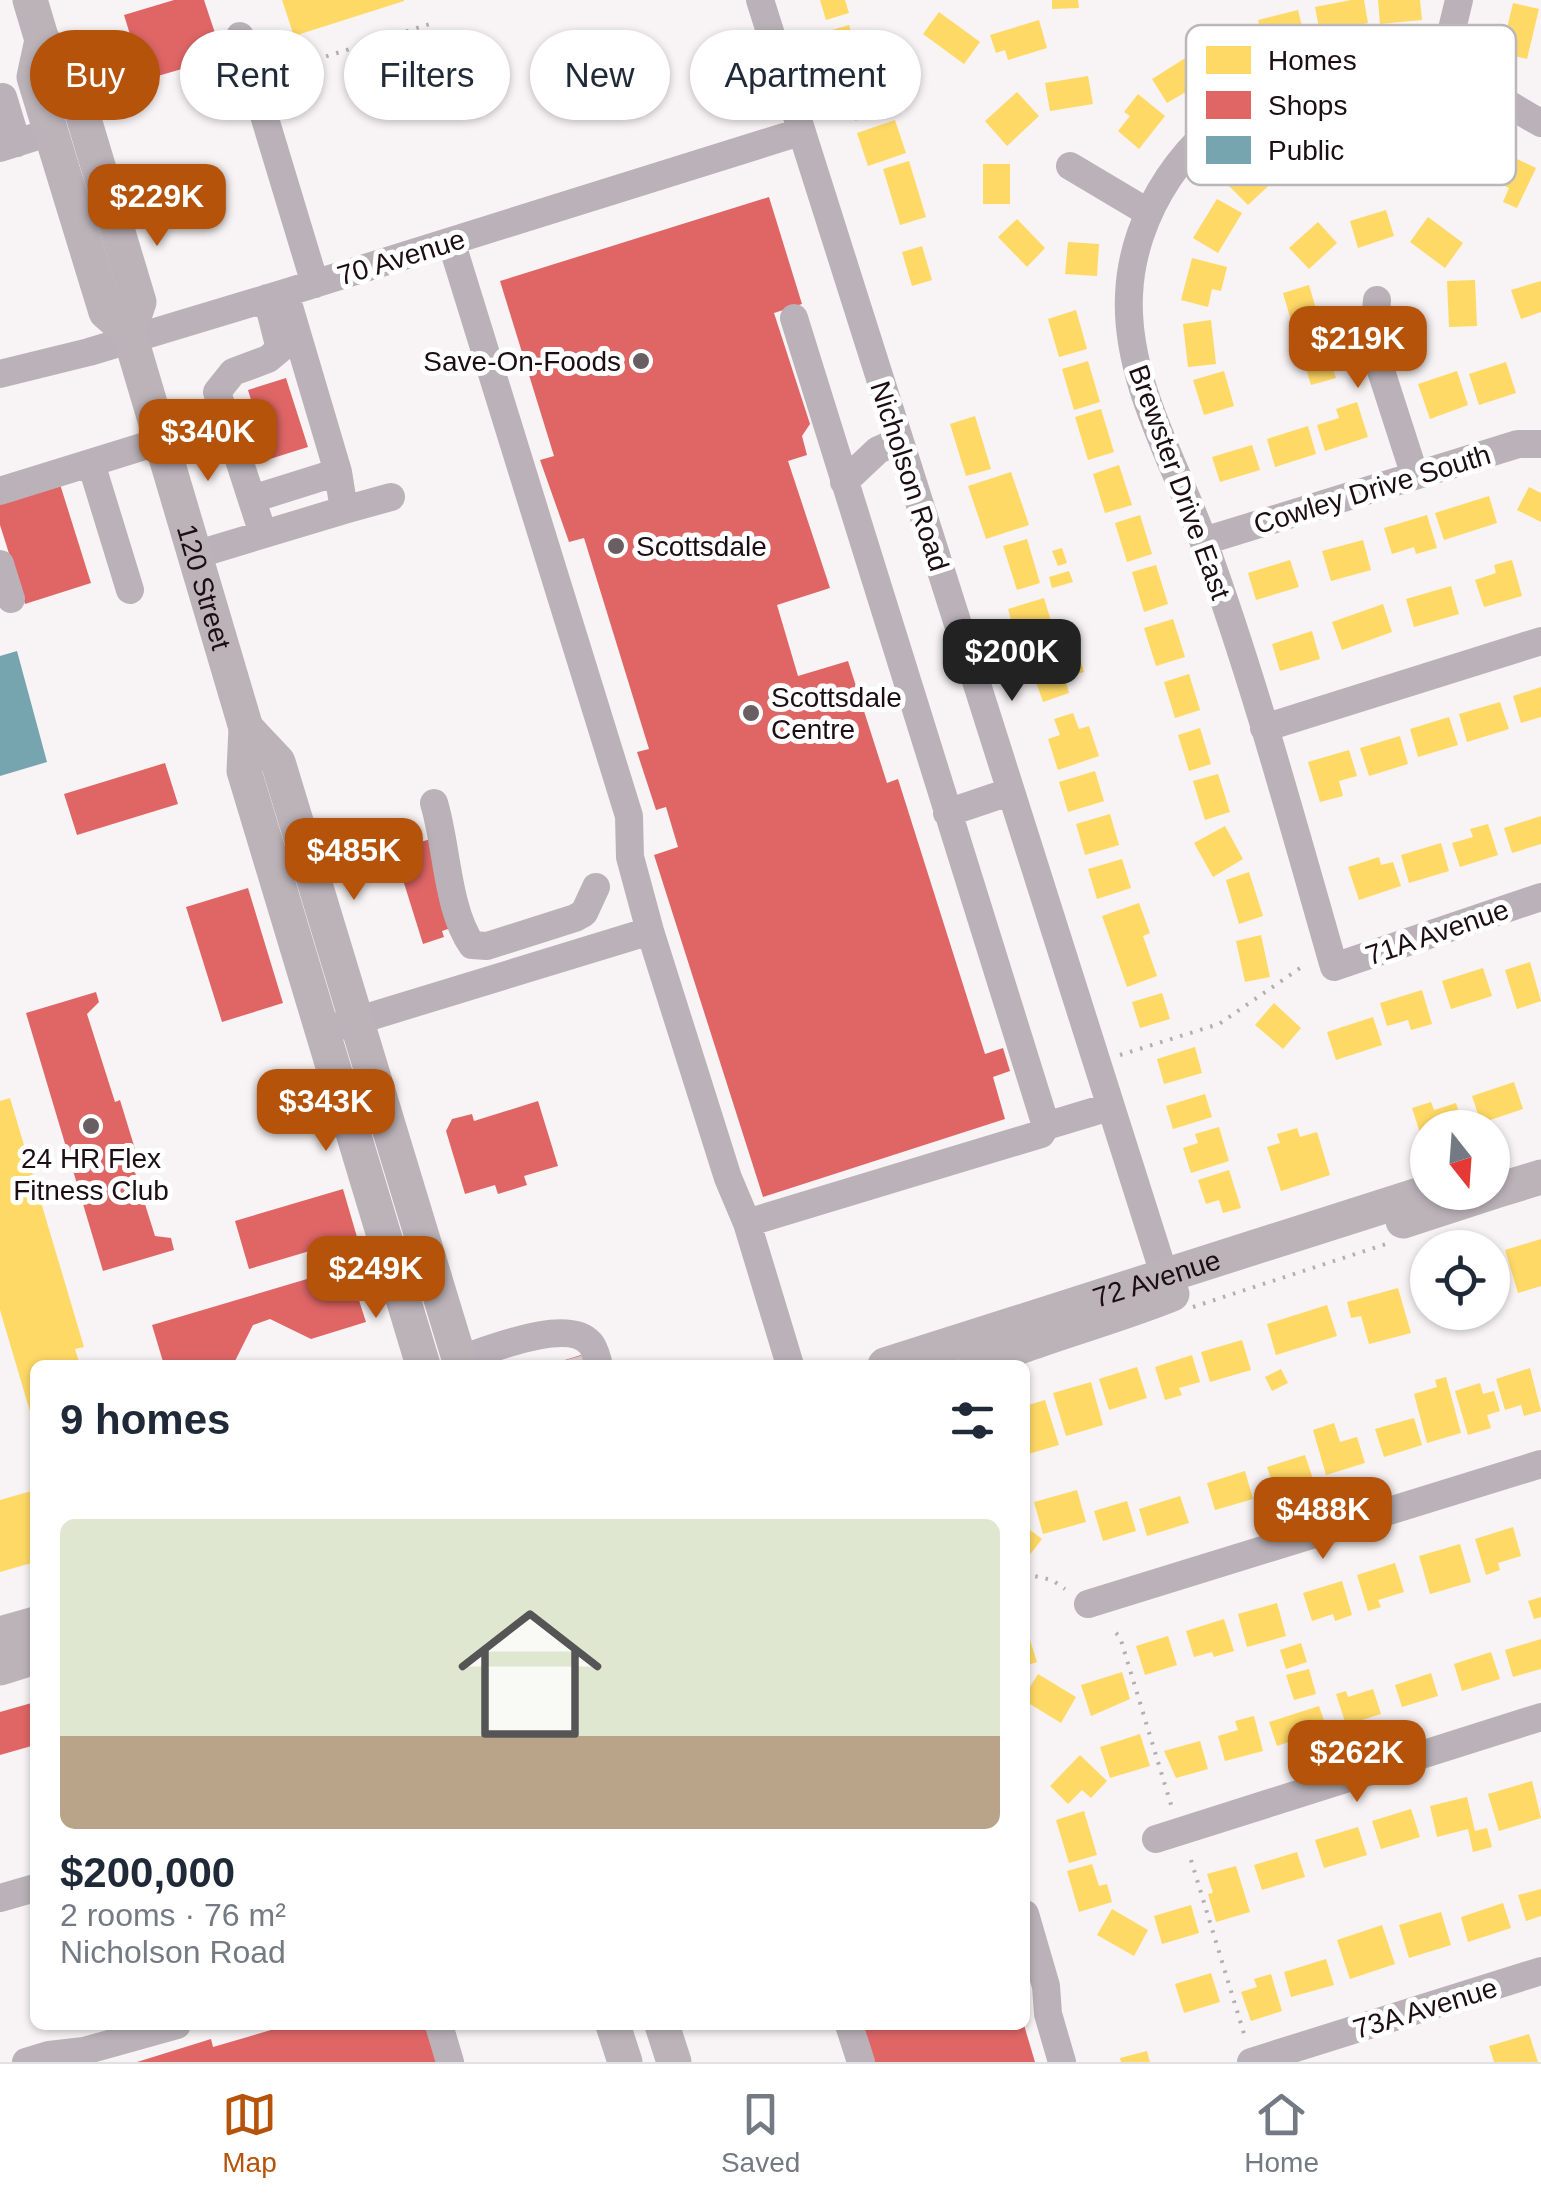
<!DOCTYPE html>
<html lang="en">
<head>
<meta charset="utf-8">
<style>
	:root { --surface:#fff; --page:#f6f6f7; --text:#1f2937; --muted:#747a83; --line:#e0e1e3; --accent:#b45309 }
	body { margin:0; font-family:Arial,sans-serif; background:var(--page); color:var(--text); height:100vh; display:flex; flex-direction:column; font-size:38px; white-space:nowrap }
	* { box-sizing:border-box; margin:0 }
	p { font-size:32px; color:var(--muted) }
	.icon { flex:none; width:55px; height:55px; fill:none; stroke:currentColor; stroke-width:2; stroke-linecap:round; stroke-linejoin:round }
	.map { position:relative; flex:1; overflow:hidden }
	.panel { position:absolute; left:30px; top:1360px; width:1000px; height:670px; display:flex; flex-direction:column; background:var(--surface); border-radius:15px; box-shadow:0 2px 8px #0004 }
	.panel>* { flex:none }
	.hud { position:absolute; left:30px; top:30px; width:1000px; height:90px; display:flex; gap:20px }
	.needle { width:65px; rotate:163deg }
	.controls { position:absolute; left:1410px; top:1110px; display:grid; gap:20px }
	.controls a { display:grid; place-items:center; width:100px; height:100px; border-radius:50%; background:var(--surface); box-shadow:0 2px 8px #0004; font-size:50px }
	.price { position:absolute; translate:-50% -85px; padding:0 22px; border-radius:20px; background:var(--accent); color:#fff; font-size:32px; line-height:65px; filter:drop-shadow(0 2px 5px #0008) }
	.price::after { content:''; position:absolute; left:50%; top:60px; width:30px; height:22px; margin-left:-15px; background:inherit; clip-path:polygon(0 0,100% 0,50% 100%) }
	.price.on { background:#222; color:#fff }
	ul { padding:0; list-style:none }
	li { display:grid; align-content:center; gap:20px; height:530px; padding:0 30px }
	li span { display:grid; place-items:center; height:310px; border-radius:15px; color:#555 }
	li>.icon { margin-inline-start:auto }
	span .icon { width:180px; height:180px; fill:#fffc; stroke-width:1 }
	li b { font-size:42px }
	h2 { display:flex; justify-content:space-between; align-items:center; height:120px; padding:0 30px; font-size:42px }
	.tag { padding:0 35px; border-radius:45px; background:var(--surface); box-shadow:0 2px 8px #0004; font-size:35px; line-height:90px }
	.tag.on { background:var(--accent); color:#fff }
	.tabs { display:flex; justify-content:space-around; align-items:center; height:140px; border-top:2px solid var(--line); background:var(--surface); font-size:28px; color:var(--muted) }
	.tabs a { display:grid; justify-items:center; gap:5px }
	.tabs .on { color:var(--accent) }
	.map>svg:first-child { display:block }
	.homes { fill:#ffd966 }
	.shops { fill:#e06666 }
	.public { fill:#76a5af }
	.lines { fill:none; stroke-linecap:round; stroke-linejoin:round }
	.minor-tunnel { stroke:#d7d1d2; stroke-width:28; stroke-dasharray:28 14; stroke-linecap:butt }
	.path { stroke:#b4adb2; stroke-width:4; stroke-dasharray:2.5 8; stroke-linecap:butt }
	.minor { stroke:#bab2b8; stroke-width:28 }
	.major { stroke:#bcb3b9; stroke-width:35 }
	.poi-dot { fill:#695e61; stroke:#fff; stroke-width:4 }
	.labels { text-anchor:middle; stroke-width:10; stroke-linejoin:round; paint-order:stroke }
	.street-label { font-size:28px; fill:#1c0e12; stroke:#fff }
	.poi-label { font-size:28px; fill:#1c0e12; stroke:#fff; text-anchor:start }
	.key { fill:#fff; stroke:#bbb7b8; stroke-width:2.5 }
	.key-label { font-size:28px; fill:#1c0e12 }
</style>
</head>
<body>
<div class="map">
<svg width="1541" height="2062" viewBox="0 0 1541 2062">
	<rect width="100%" height="100%" fill="#f8f3f4"/>
	<!-- homes -->
	<path class="homes" d="M282,0h122v1l-110,35z
		M820,0h25l4,13 -23,7z
		M1052,0h26l1,8 -27,1z
		M1351,0h13l4,23 -48,10 -5,-26z
		M1378,0h42l2,20 -42,4z
		M1513,3l26,6 -12,50 -26,-6z
		M1298,10l7,29 -40,10 -7,-29z
		M939,12l41,30 -16,22 -41,-30z
		M1039,20l8,28 -39,12 -3,-10 -9,3 -6,-18z
		M849,25l11,38 -23,7 -12,-38z
		M1187,57l16,25 -36,21 -15,-24z
		M868,73l13,40 -26,8 -12,-40z
		M1088,76l5,28 -43,7 -5,-28z
		M1017,92l22,24 -32,30 -22,-25z
		M1138,94l27,22 -26,33 -21,-18 12,-15 -6,-4z
		M895,120l11,33 -38,13 -11,-33z
		M1498,150l38,18 -19,40 -14,-6 6,-14 -24,-11z
		M1262,156l18,19 -32,30 -19,-19z
		M909,161l17,56 -26,8 -17,-56z
		M983,164h27v40h-27z
		M1217,199l25,14 -24,40 -25,-15z
		M1386,210l8,26 -36,12 -8,-27z
		M1428,217l35,26 -18,25 -35,-26z
		M1017,219l28,29 -18,19 -29,-30z
		M1318,222l19,21 -28,26 -20,-21z
		M1068,242l31,2 -2,32 -32,-2z
		M922,246l10,34 -20,6 -10,-34z
		M1192,258l35,9 -6,24 -9,-2 -4,18 -27,-7z
		M1475,280l2,46 -28,1 -2,-46z
		M1541,281v31l-20,7 -10,-29z
		M1309,285l12,41 -26,8 -12,-41z
		M1076,310l11,39 -28,8 -11,-38z
		M1211,320l5,44 -28,3 -5,-43z
		M1323,336l13,42 -25,7 -9,-29 -8,2 -2,-7 6,-2 -1,-5z
		M1088,361l12,41 -26,8 -12,-41z
		M1506,362l10,31 -37,12 -10,-31z
		M1224,371l10,35 -30,9 -11,-35z
		M1457,371l11,34 -38,14 -12,-35z
		M1357,402l11,35 -43,14 -8,-26 22,-7 -3,-9z
		M1101,409l13,43 -26,8 -13,-43z
		M975,416l16,53 -25,7 -16,-52z
		M1308,426l8,28 -41,13 -8,-28z
		M1252,445l8,25 -40,12 -8,-25z
		M1119,465l13,40 -27,8 -12,-39z
		M1011,472l18,53 -43,14 -18,-53z
		M1529,487l12,6v29l-24,-12z
		M1489,496l8,27 -53,17 -9,-27z
		M1140,515l12,39 -25,8 -12,-39z
		M1427,515l10,33 -21,6 -2,-7 -22,7 -8,-26z
		M1027,539l13,44 -23,7 -14,-44z
		M1363,540l8,30 -40,11 -9,-30z
		M1062,548l5,15 -9,3 -6,-15z
		M1290,560l9,27 -43,13 -8,-27z
		M1512,560l10,36 -38,11 -9,-27 21,-7 -2,-8z
		M1156,565l12,39 -24,8 -12,-40z
		M1069,571l4,11 -21,6 -3,-11z
		M1451,586l8,28 -45,13 -8,-28z
		M1044,598l14,46 -37,11 -13,-46z
		M1383,604l9,28 -50,18 -10,-28z
		M1173,619l12,38 -29,9 -12,-38z
		M1312,631l8,28 -40,12 -8,-27z
		M1076,647l8,25 -19,6 4,15 -26,9 -7,-20 -8,2 -6,-19z
		M1189,674l11,36 -25,8 -11,-36z
		M1541,687v30l-20,6 -8,-27z
		M1500,702l9,27 -42,13 -8,-28z
		M1073,713l6,16 10,-3 10,30 -41,14 -10,-31 12,-4 -6,-16z
		M1449,717l9,28 -40,12 -8,-28z
		M1200,728l11,36 -22,7 -11,-36z
		M1400,736l8,28 -39,12 -9,-28z
		M1349,750l8,26 -18,5 4,15 -23,6 -12,-40z
		M1095,771l9,30 -36,11 -9,-30z
		M1218,774l12,38 -25,8 -12,-39z
		M1110,814l9,31 -34,10 -9,-31z
		M1541,816v28l-29,9 -8,-25z
		M1488,824l10,31 -38,12 -8,-24 21,-6 -3,-8z
		M1225,826l18,33 -30,18 -19,-34z
		M1441,843l8,28 -40,12 -8,-28z
		M1379,857l2,8 12,-3 8,24 -42,14 -11,-33z
		M1122,859l9,29 -34,11 -9,-30z
		M1249,872l14,44 -24,8 -13,-44z
		M1139,903l11,30 -7,3 14,40 -30,11 -25,-71z
		M1261,935l9,42 -25,5 -9,-41z
		M1530,962l11,39 -24,8 -12,-39z
		M1483,968l9,28 -41,13 -9,-28z
		M1422,990l10,34 -21,6 -3,-10 -21,6 -7,-23z
		M1162,993l8,26 -30,9 -8,-26z
		M1274,1003l27,25 -18,21 -28,-24z
		M1373,1017l9,28 -46,15 -9,-28z
		M1195,1047l7,26 -38,11 -7,-25z
		M1514,1082l9,27 -42,14 -9,-27z
		M1205,1094l7,23 -39,12 -7,-23z
		M10,1098l74,249 -9,2 5,16h-45l-1,60 -34,-115v-209z
		M1431,1102l3,8 22,-7 8,25h-36v12l-5,2 -11,-34z
		M1219,1127l10,34 -38,12 -8,-25 15,-5 -3,-9z
		M1297,1128l3,9 17,-5 13,43 -49,16 -14,-44 13,-4 -3,-9z
		M1229,1170l12,38 -18,5 -4,-13 -13,4 -8,-24z
		M1541,1239v47l-23,7 -13,-43z
		M1398,1288l13,45 -42,11 -8,-28 -10,2 -4,-16z
		M1327,1305l10,31 -61,19 -9,-31z
		M1242,1340l9,30 -41,12 -9,-30z
		M1192,1355l8,27 -21,6 3,7 -17,5 -10,-33z
		M1137,1367l10,31 -38,12 -10,-31z
		M1530,1368l11,43 -17,5 -3,-11 -16,5 -9,-31z
		M1281,1369l7,14 -16,8 -7,-14z
		M1446,1377l15,56 -34,10 -13,-49 23,-7 -2,-7z
		M1091,1382l12,43 -37,11 -13,-43z
		M1480,1383l3,11 11,-3 6,20 -13,4 4,13 -23,7 -13,-44z
		M1045,1400l14,45 -34,10v-49z
		M1414,1418l8,27 -38,12 -9,-28z
		M1334,1423l6,19 17,-5 8,26 -39,12 -13,-45z
		M1305,1455l8,24 -38,12 -8,-24z
		M1245,1471l8,28 -38,11 -8,-27z
		M35,1490v72l-35,10v-72z
		M1077,1490l9,32 -43,12 -9,-32z
		M1180,1496l9,27 -42,13 -8,-27z
		M1127,1501l9,30 -33,10 -9,-30z
		M1025,1526l17,13 -17,22z
		M1513,1527l8,29 -23,7 2,7 -14,5 -11,-36z
		M1460,1544l11,38 -41,12 -11,-38z
		M1395,1563l9,29 -26,8 3,7 -13,4 -11,-36z
		M1342,1581l10,34 -17,6 -2,-7 -21,7 -9,-28z
		M1541,1597v20l-7,2 -6,-18z
		M1277,1603l9,33 -39,11 -9,-33z
		M1224,1619l10,32 -20,6 -2,-5 -18,5 -8,-26z
		M1025,1624l12,38 -12,4z
		M1168,1636l9,29 -32,10 -9,-29z
		M1541,1639v30l-28,8 -8,-27z
		M1301,1643l6,19 -21,7 -6,-19z
		M1491,1652l9,27 -38,12 -8,-27z
		M1309,1669l7,25 -22,6 -8,-25z
		M1122,1672l8,27 -39,17 -10,-31z
		M1431,1673l7,23 -36,11 -7,-22z
		M1038,1674l38,23 -15,26 -36,-22v-6z
		M1373,1689l8,25 -35,11 -10,-31 10,-3 2,6z
		M1319,1706l8,23 -50,17 -8,-24z
		M1254,1716l9,35 -38,10 -7,-25 20,-6 -3,-9z
		M1140,1734l10,32 -40,12 -10,-31z
		M1200,1741l8,28 -32,9 -12,-27z
		M1080,1755l27,26 -16,17 -9,-8 -14,14 -18,-18z
		M1532,1781l9,37 -42,13 -11,-37z
		M1467,1797l8,34 12,-3 5,19 -19,5 -5,-23 -31,8 -7,-31z
		M1411,1809l9,28 -39,12 -9,-28z
		M1084,1811l13,44 -28,8 -13,-43z
		M1358,1827l9,28 -43,13 -9,-28z
		M1297,1852l8,25 -43,13 -8,-25z
		M1092,1864l7,22 8,-2 5,18 -33,10 -12,-41z
		M1236,1866l14,46 -34,10 -8,-28 5,-1 -6,-19z
		M1541,1889v27l-15,5 -8,-26z
		M1503,1903l8,25 -43,14 -7,-25z
		M1191,1905l8,28 -37,11 -8,-28z
		M1112,1909l36,21 -14,26 -37,-21z
		M1441,1912l10,33 -42,13 -10,-33z
		M1382,1925l13,39 -45,15 -13,-39z
		M1326,1959l8,26 -43,12 -7,-25z
		M1211,1973l9,29 -36,11 -9,-29z
		M1271,1974l11,37 -31,10 -10,-29 16,-5 -3,-8z
		M1529,2034l9,28h-44l-5,-16z
		M1147,2051l3,11h-29l-1,-4z"/>
	<!-- shops -->
	<path class="shops" d="M174,0h30l19,57 -79,23 -20,-65z
		M769,197l33,107 -28,9 36,111 -8,12 5,19 -19,6 42,127 -53,17 21,71 50,-15 39,122 11,-4 87,275 18,-6 7,23 -17,6 12,42 -242,78 -109,-342 24,-8 -12,-40 -10,3 -19,-58 12,-3 -65,-211 -15,4 -29,-82 14,-4 -54,-175z
		M286,378l22,69 -57,18 -18,-55 19,-7 -4,-13z
		M59,481l32,102 -66,21 -25,-79v-25z
		M165,763l13,41 -101,31 -13,-41z
		M430,839l27,87 -15,5 2,6 -21,7 -29,-93z
		M248,888l35,115 -61,19 -36,-115z
		M96,992l3,10 -12,12 28,88 5,-2 15,49 -7,1 27,86 16,2 3,12 -71,21 -77,-258z
		M538,1101l20,65 -34,10 3,9 -29,9 -3,-9 -30,9 -19,-63 6,-12 20,-5 2,7z
		M343,1189l14,48 -108,32 -14,-48z
		M361,1263l8,27 -12,4 9,28 -55,17 -41,-20 -17,6 -20,40h-69l-12,-40z
		M581,1355l3,10h-32v-1z
		M35,1702v43l-35,10v-43z
		M288,2025h137l11,37h-299l74,-23 2,8z
		M860,2025h164l11,37h-164z"/>
	<!-- public -->
	<path class="public" d="M17,651l30,111 -47,14v-120z"/>
	<g class="lines">
		<!-- minor-tunnel -->
		<path class="minor-tunnel" d="M573,1358l2,7"/>
		<!-- path -->
		<path class="path" d="M276,72l157,-49
			M1120,1055l99,-31 84,-58
			M1193,1307l196,-64
			M1025,1574l27,6 13,9
			M1116,1633l4,4 52,171
			M1191,1860l54,177"/>
		<!-- minor -->
		<path class="minor" d="M760,0l410,1293
			M240,36l75,248
			M1440,79l19,-79
			M3,97l14,46
			M1541,123c-23,-12 -48,-31 -74,-39 -68,-21 -142,-17 -206,13 -74,33 -129,117 -132,198 -4,85 46,167 74,245 51,140 90,284 131,427l207,-70
			M0,148l51,-16
			M1070,166l79,47
			M451,241l178,575 1,41 20,74 78,247 19,45 43,142
			M1377,300l-4,46 41,127
			M794,318l252,808
			M0,374l89,-22 196,-59 515,-161
			M91,463l39,127
			M844,482l34,-32 21,-9
			M0,491l161,-50
			M252,499l86,-27
			M344,510l47,-13
			M263,534l-46,-142 16,-20 35,-13 12,-10 -13,-51
			M1204,541l314,-97h23
			M195,555l149,-45 -6,-38 -53,-179
			M0,564l11,35
			M1264,728l277,-87
			M434,803c13,42 13,107 38,142l15,1 88,-28 9,-5 12,-26
			M947,813l62,-21
			M323,1031l327,-100
			M747,1223l294,-89 5,-8 63,-19
			M460,1359c29,-9 107,-42 130,-16 5,5 7,16 9,22
			M1088,1604l453,-140
			M1156,1839l385,-122
			M0,1898l35,-10
			M1025,1914l21,72 2,28 14,48
			M439,2025l11,37
			M849,2025l12,37
			M26,2062l23,-7 35,-4 93,-26
			M1251,2062l290,-91"/>
		<!-- major -->
		<g class="major">
			<path d="M30,0l12,40 26,26 71,236 -10,30"/>
			<path id="s1" d="M42,40l-8,37 72,235 23,20 2,7 115,389 -2,43 179,594"/>
			<path d="M246,728l32,34 183,603"/>
			<path d="M1492,1192l49,-15"/>
			<path d="M1403,1221l89,-29"/>
			<path id="s2" d="M885,1365l543,-173"/>
			<path d="M976,1365c63,-29 132,-45 196,-71"/>
			<path d="M0,1634l35,-10"/>
			<path d="M0,1668l35,-11"/>
			<path d="M613,2025l12,37"/>
			<path d="M662,2025l12,37"/>
		</g>
	</g>
	<!-- markers -->
	<g class="poi-dot">
		<circle cx="641" cy="361" r="10"/>
		<circle cx="616" cy="546" r="10"/>
		<circle cx="751" cy="713" r="10"/>
		<circle cx="91" cy="1126" r="10"/>
	</g>
	<g class="labels">
		<!-- street labels -->
		<g class="street-label">
			<text transform="translate(401 257) rotate(-17)" y="10">70 Avenue</text>
			<text transform="translate(910 476) rotate(72)" y="10">Nicholson Road</text>
			<text transform="translate(1180 482) rotate(70)" y="10">Brewster Drive East</text>
			<text transform="translate(1372 489) rotate(-17)" y="10">Cowley Drive South</text>
			<text dy="10" stroke="none"><textPath href="#s1" startOffset="580">120 Street</textPath></text>
			<text transform="translate(1437 932) rotate(-19)" y="10">71A Avenue</text>
			<text dy="10" stroke="none"><textPath href="#s2" startOffset="285">72 Avenue</textPath></text>
			<text transform="translate(1425 2008) rotate(-17)" y="10">73A Avenue</text>
		</g>
		<!-- poi labels -->
		<g class="poi-label">
			<text x="621" y="371" text-anchor="end">Save-On-Foods</text>
			<text x="636" y="556">Scottsdale</text>
			<text x="771" y="707">Scottsdale<tspan x="771" dy="32">Centre</tspan></text>
			<text x="91" y="1168" text-anchor="middle">24 HR Flex<tspan x="91" dy="32">Fitness Club</tspan></text>
		</g>
	</g>
	<!-- legend -->
	<rect x="1186" y="25" width="330" height="160" rx="15" class="key"/>
	<rect x="1206" y="46" width="45" height="28" fill="#ffd966"/>
	<rect x="1206" y="91" width="45" height="28" fill="#e06666"/>
	<rect x="1206" y="136" width="45" height="28" fill="#76a5af"/>
	<g class="key-label">
		<text x="1268" y="70">Homes</text>
		<text x="1268" y="115">Shops</text>
		<text x="1268" y="160">Public</text>
	</g>
</svg>
<div class="controls">
<a><svg class="needle" viewBox="-14 -14 28 28"><path d="M0-13l5 13h-10z" fill="#e53935"/><path d="M0 13l5-13h-10z" fill="#747a83"/></svg></a>
<a><svg class="icon" aria-label="locate" viewBox="0 0 24 24"><circle cx="12" cy="12" r="6"/><path d="M12 2v4M12 18v4M2 12h4M18 12h4"/></svg></a>
</div>
<b class="price" style="left:157px;top:249px">$229K</b>
<b class="price" style="left:1358px;top:391px">$219K</b>
<b class="price" style="left:208px;top:484px">$340K</b>
<b class="price on" style="left:1012px;top:704px">$200K</b>
<b class="price" style="left:354px;top:903px">$485K</b>
<b class="price" style="left:326px;top:1154px">$343K</b>
<b class="price" style="left:376px;top:1321px">$249K</b>
<b class="price" style="left:1323px;top:1562px">$488K</b>
<b class="price" style="left:1357px;top:1805px">$262K</b>
<div class="hud">
<a class="tag on">Buy</a>
<a class="tag">Rent</a>
<a class="tag">Filters</a>
<a class="tag">New</a>
<a class="tag">Apartment</a>
</div>
<section class="panel">
<h2>9 homes<svg class="icon" aria-label="filters" viewBox="0 0 24 24"><path d="M4 7h16M4 17h16"/><circle cx="9" cy="7" r="2"/><circle cx="15" cy="17" r="2"/></svg></h2>
<ul>
<li><span style="background:linear-gradient(#dfe7d0 70%,#b9a48a 0)"><svg class="icon" aria-label="home" viewBox="0 0 24 24"><path d="M3 11l9-7 9 7M6 9v11h12V9"/></svg></span><div><b>$200,000</b><p>2 rooms · 76 m²</p><p>Nicholson Road</p></div></li>
</ul>
</section>
</div>
<nav class="tabs">
<a class="on"><svg class="icon" aria-label="map" viewBox="0 0 24 24"><path d="M3 6l6-2 6 2 6-2v14l-6 2-6-2-6 2zM9 4v14M15 6v14"/></svg>Map</a>
<a><svg class="icon" aria-label="saved" viewBox="0 0 24 24"><path d="M7 4h10v16l-5-4-5 4z"/></svg>Saved</a>
<a><svg class="icon" aria-label="home" viewBox="0 0 24 24"><path d="M3 11l9-7 9 7M6 9v11h12V9"/></svg>Home</a>
</nav>
</body>
</html>
